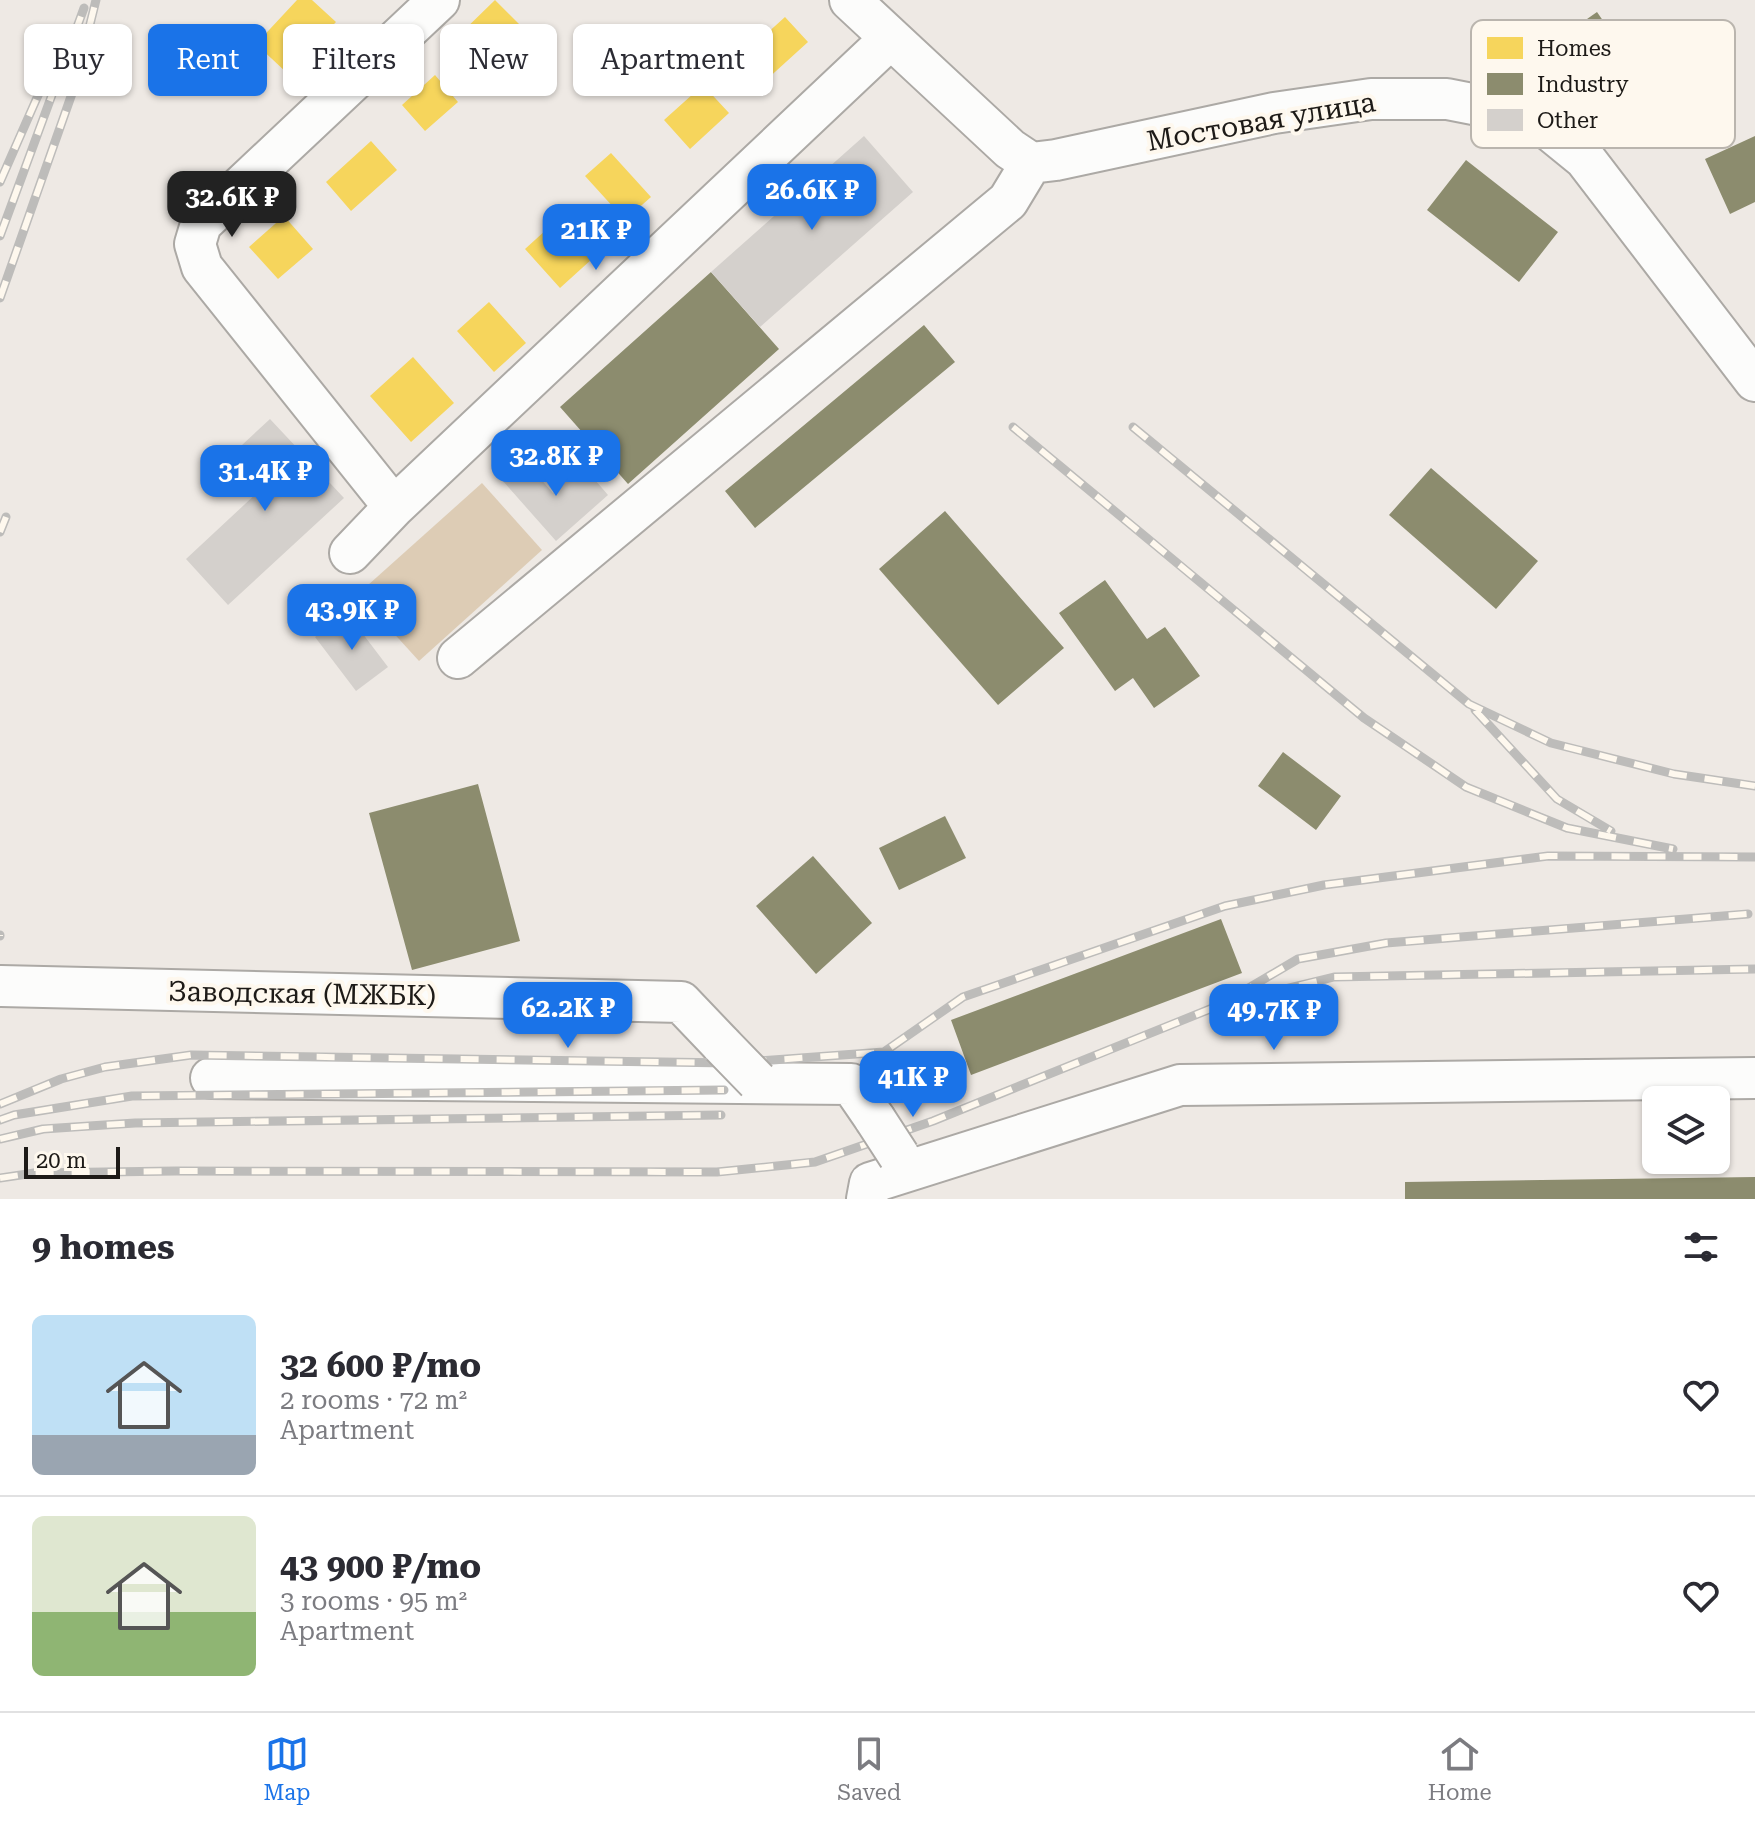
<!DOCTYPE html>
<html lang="en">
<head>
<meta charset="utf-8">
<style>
	:root { --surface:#fff; --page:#f7f7f7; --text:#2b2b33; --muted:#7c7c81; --line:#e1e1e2; --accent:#1a73e8 }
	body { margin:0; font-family:"Roboto Serif",serif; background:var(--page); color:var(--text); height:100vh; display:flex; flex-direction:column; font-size:30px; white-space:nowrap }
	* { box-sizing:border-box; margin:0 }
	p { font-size:26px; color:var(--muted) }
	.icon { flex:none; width:44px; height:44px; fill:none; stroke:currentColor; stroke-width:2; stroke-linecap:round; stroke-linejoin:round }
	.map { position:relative; height:1199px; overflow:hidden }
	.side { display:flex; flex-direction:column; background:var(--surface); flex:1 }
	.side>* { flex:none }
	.banner { position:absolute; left:24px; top:24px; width:800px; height:72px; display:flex; gap:16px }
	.controls { position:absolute; left:1642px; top:1086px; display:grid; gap:16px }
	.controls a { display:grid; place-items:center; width:88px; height:88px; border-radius:12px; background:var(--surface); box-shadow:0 2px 6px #0004; font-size:40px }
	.scale { position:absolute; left:24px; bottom:20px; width:96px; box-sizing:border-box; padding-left:8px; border:4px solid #1d1a17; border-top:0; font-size:22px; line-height:28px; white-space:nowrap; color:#1d1a17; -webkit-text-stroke:6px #fef8ee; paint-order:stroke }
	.price { position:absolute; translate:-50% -68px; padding:0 18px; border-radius:16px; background:var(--accent); color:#fff; font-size:26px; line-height:52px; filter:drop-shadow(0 2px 4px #0008) }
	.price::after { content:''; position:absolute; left:50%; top:48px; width:24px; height:18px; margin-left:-12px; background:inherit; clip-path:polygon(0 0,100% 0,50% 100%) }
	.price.selected { background:#222; color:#fff }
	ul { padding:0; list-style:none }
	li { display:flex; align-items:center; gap:24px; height:200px; padding:0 32px }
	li+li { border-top:2px solid var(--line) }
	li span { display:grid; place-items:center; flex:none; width:224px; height:160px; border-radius:12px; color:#555 }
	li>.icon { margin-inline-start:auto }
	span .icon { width:96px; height:96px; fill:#fffc; stroke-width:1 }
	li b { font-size:34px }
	h2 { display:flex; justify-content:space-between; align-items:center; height:96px; padding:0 32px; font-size:34px }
	.tag { padding:0 28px; border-radius:12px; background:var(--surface); box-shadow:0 2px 6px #0004; font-size:28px; line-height:72px }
	.tag.selected { background:var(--accent); color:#fff }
	.tabs { display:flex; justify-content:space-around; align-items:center; height:112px; border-top:2px solid var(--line); background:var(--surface); font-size:22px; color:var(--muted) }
	.tabs a { display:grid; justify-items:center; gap:4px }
	.tabs .selected { color:var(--accent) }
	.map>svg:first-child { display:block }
	.green { fill:#ddccb5 }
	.homes { fill:#f6d55c }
	.industry { fill:#8c8c6e }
	.building { fill:#d4d0cc }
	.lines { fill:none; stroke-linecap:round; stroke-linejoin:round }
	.minor-casing { stroke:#aca9a5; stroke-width:44 }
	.minor { stroke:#fcfcfb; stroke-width:40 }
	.rail-casing { stroke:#bdbcba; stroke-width:9 }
	.rail { stroke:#fef8ee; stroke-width:6; stroke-dasharray:18; stroke-linecap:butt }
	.minor-bridge-casing { stroke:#aca9a5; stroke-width:44; stroke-linecap:butt }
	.minor-bridge { stroke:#fcfcfb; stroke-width:40 }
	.labels { text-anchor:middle; stroke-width:8; stroke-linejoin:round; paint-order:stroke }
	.street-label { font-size:28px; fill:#1d1a17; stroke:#fef8ee }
	.key { fill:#fef8ee; stroke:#bab5ae; stroke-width:2 }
	.key-label { font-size:22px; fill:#1d1a17 }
</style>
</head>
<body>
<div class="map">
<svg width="1755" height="1199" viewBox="0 0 1755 1199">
	<rect width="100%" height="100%" fill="#eee9e4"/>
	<!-- green -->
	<path class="green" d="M482,483l60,67 -123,111 -61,-67z"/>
	<!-- homes -->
	<path class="homes" d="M297,0h15l24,22 -49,51 -31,-29z
		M495,0l33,33 -40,39 -32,-34z
		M785,17l23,25 -53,48 -23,-25z
		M435,75l23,27 -33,29 -23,-26z
		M703,85l26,28 -39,36 -26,-29z
		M371,141l26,29 -46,41 -25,-29z
		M611,153l40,44 -26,23 -40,-44z
		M284,216l29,33 -35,30 -29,-32z
		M557,220l35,39 -32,29 -35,-39z
		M489,302l37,41 -32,29 -37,-41z
		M413,357l41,46 -43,39 -41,-46z"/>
	<!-- industry -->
	<path class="industry" d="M1597,12l18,26 -50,35 -18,-26z
		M1755,136v66l-25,12 -25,-55z
		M1466,160l92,72 -39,50 -92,-72z
		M711,272l68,77 -151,135 -68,-77z
		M924,325l31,37 -200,166 -30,-37z
		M1431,468l107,93 -42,48 -107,-94z
		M945,511l119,137 -66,57 -119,-136z
		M1105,580l42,59 18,-12 35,49 -46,32 -21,-30 -18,13 -56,-78z
		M1283,752l58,44 -25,34 -58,-44z
		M478,784l42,157 -108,29 -43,-157z
		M945,816l21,42 -67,32 -20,-42z
		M813,856l59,67 -56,51 -60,-68z
		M1221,919l21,54 -271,102 -20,-55z
		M1755,1177v22h-350v-17z"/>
	<!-- building -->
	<path class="building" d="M864,136l49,56 -153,135 -49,-55z
		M270,419l74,79 -116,107 -42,-46 73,-68 -31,-33z
		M524,460l29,33 30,-27 25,29 -52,46 -54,-61z
		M347,613l41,54 -32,24 -41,-54z"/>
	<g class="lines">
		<!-- minor casing -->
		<g class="minor-casing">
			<path id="minor" d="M850,0l160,149 21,14 25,-3 218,-47 97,-14h76l56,11 39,14 43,35 170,222
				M394,507l-192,-240 -7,-23 6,-20 238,-224
				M350,553l44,-46 496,-468
				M458,658l550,-457 23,-38
				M1,986l680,16 41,43
				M211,1078l640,6 24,35
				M867,1199l3,-16 310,-98 575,-7"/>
		</g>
		<!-- minor -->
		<use href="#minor" class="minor"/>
		<!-- rail casing -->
		<g class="rail-casing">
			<path id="rail" d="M0,182l54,-123
				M0,236l84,-228
				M0,298l75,-213 21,-85
				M1013,427l351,291 102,69 101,41 106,21
				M1133,427l336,277 82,39 123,31 81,12
				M0,532l6,-15
				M1475,710l82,89 54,32
				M0,936v-1
				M1237,995l61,-36 88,-16 362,-29
				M0,1104l61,-25 44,-12 86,-12 540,8 153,-11 79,-55 262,-91 99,-21 224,-29 207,1
				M0,1120l14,-5 118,-19 592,-6
				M0,1139l43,-10 92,-6 586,-8
				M0,1178l34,-5 142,-2 541,1 98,-10 118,-41 287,-116 114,-28 421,-8"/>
		</g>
		<!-- rail -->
		<use href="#rail" class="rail"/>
		<!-- minor-bridge casing -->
		<g class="minor-bridge-casing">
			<path id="minor-bridge" d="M722,1045l35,36
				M875,1119l24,37"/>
		</g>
		<!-- minor-bridge -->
		<use href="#minor-bridge" class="minor-bridge"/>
	</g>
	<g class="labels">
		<!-- street labels -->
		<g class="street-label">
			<text transform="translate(1261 121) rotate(-10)" y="10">Мостовая улица</text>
			<text transform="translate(302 993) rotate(1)" y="10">Заводская (МЖБК)</text>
		</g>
	</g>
	<!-- legend -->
	<rect x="1471" y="20" width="264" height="128" rx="12" class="key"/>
	<rect x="1487" y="37" width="36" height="22" fill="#f6d55c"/>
	<rect x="1487" y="73" width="36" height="22" fill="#8c8c6e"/>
	<rect x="1487" y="109" width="36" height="22" fill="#d4d0cc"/>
	<g class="key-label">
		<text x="1537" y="56">Homes</text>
		<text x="1537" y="92">Industry</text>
		<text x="1537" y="128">Other</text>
	</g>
</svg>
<div class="controls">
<a><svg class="icon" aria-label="layers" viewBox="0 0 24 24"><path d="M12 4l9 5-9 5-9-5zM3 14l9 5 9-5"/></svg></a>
</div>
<div class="scale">20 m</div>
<b class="price" style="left:812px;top:232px">26.6K ₽</b>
<b class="price selected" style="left:232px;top:239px">32.6K ₽</b>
<b class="price" style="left:596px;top:272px">21K ₽</b>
<b class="price" style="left:556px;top:498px">32.8K ₽</b>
<b class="price" style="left:265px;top:513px">31.4K ₽</b>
<b class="price" style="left:352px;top:652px">43.9K ₽</b>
<b class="price" style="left:568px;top:1050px">62.2K ₽</b>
<b class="price" style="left:1274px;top:1052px">49.7K ₽</b>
<b class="price" style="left:913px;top:1119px">41K ₽</b>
<div class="banner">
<a class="tag">Buy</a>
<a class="tag selected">Rent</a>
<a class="tag">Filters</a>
<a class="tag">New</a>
<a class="tag">Apartment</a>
</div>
</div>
<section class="side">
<h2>9 homes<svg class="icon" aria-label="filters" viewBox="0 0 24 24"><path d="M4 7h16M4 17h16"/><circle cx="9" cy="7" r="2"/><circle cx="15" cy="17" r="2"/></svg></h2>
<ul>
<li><span style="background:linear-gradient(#bfe0f5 75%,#9aa5b1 0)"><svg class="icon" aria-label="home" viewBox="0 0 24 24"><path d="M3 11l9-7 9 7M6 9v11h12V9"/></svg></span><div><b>32 600 ₽/mo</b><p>2 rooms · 72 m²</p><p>Apartment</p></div><svg class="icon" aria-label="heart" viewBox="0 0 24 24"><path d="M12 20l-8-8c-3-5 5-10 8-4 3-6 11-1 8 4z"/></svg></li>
<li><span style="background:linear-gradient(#dfe7d0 60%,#8fb573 0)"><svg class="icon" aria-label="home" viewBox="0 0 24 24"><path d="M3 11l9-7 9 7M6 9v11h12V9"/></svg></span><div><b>43 900 ₽/mo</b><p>3 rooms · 95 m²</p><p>Apartment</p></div><svg class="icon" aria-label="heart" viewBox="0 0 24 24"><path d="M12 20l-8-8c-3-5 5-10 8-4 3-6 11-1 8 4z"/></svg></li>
</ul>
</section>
<nav class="tabs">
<a class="selected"><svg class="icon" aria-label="map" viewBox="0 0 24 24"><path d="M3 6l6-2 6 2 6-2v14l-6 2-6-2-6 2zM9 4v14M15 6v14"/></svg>Map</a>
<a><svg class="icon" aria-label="saved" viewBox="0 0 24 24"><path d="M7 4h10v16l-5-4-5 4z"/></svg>Saved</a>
<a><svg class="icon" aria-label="home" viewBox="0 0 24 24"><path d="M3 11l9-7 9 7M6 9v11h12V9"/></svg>Home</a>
</nav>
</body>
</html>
